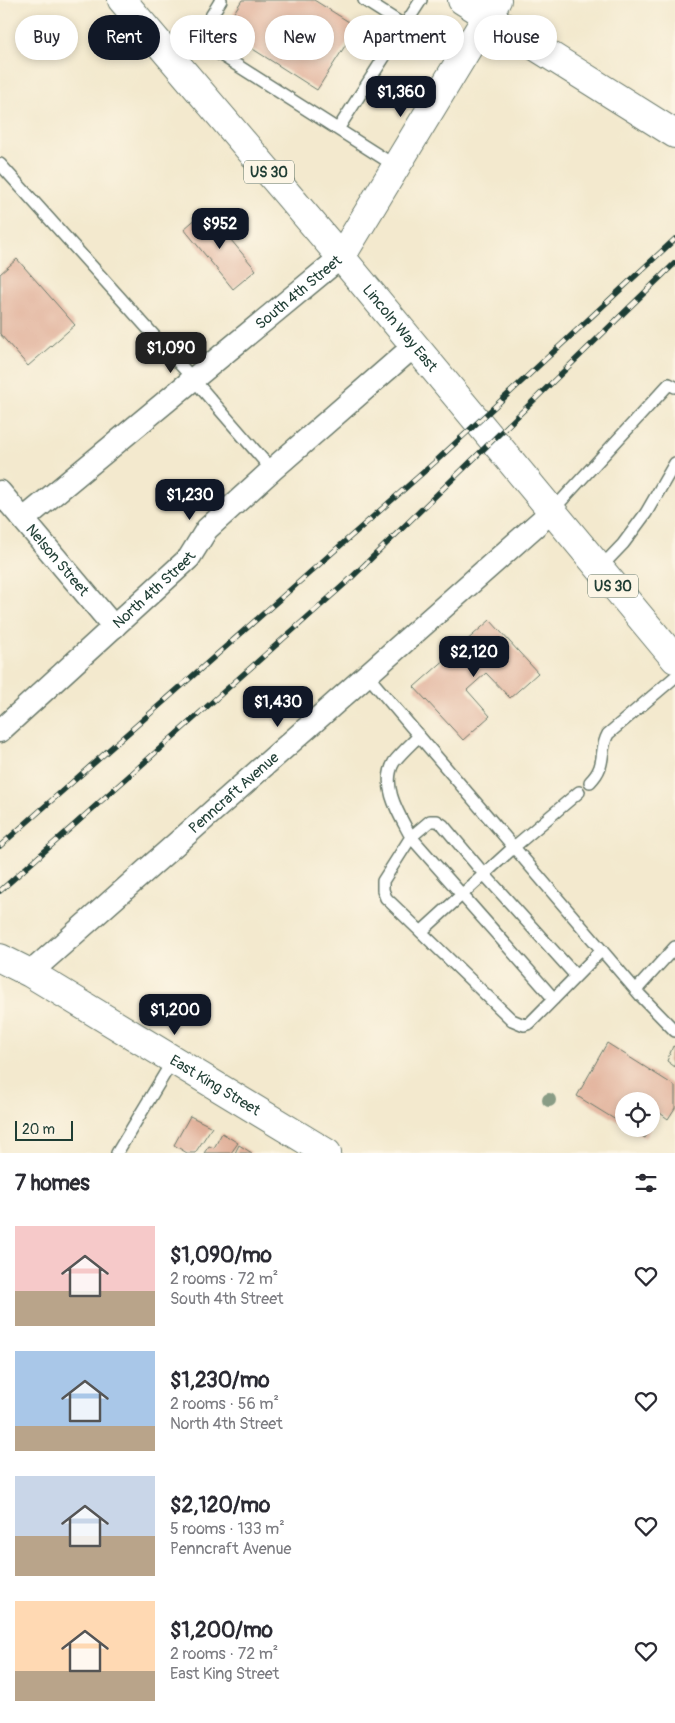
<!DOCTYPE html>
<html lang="en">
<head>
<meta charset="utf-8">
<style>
	:root { --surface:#fff; --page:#f2f2f3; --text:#2b2b33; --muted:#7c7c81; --accent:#111827 }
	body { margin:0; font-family:Pangolin,sans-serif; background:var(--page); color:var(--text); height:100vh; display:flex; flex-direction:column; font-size:19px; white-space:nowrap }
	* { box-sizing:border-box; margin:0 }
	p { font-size:16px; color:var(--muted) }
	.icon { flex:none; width:28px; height:28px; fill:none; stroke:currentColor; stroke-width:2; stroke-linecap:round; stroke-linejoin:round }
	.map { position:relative; height:1153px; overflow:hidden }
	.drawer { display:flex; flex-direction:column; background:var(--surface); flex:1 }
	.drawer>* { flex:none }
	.guide { position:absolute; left:15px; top:15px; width:645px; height:45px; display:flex; gap:10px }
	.buttons { position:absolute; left:615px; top:1092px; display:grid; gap:10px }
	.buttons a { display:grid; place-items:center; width:45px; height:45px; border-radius:50%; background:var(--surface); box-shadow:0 2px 8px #0003; font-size:25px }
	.scale { position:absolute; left:15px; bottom:12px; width:58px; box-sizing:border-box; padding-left:5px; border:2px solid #1f3d34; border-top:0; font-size:14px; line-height:18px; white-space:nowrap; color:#1f3d34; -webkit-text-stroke:4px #fcf5e5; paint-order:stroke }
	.price { position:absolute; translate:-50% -42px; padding:0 11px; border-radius:10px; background:var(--accent); color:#fff; font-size:16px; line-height:32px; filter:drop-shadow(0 1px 2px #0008) }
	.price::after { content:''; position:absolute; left:50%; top:30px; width:15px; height:11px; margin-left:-8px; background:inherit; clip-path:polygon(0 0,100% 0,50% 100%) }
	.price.current { background:#222; color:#fff }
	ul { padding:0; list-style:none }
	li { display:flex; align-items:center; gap:15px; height:125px; padding:0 15px }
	li span { display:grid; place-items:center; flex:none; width:140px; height:100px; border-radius:0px; color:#555 }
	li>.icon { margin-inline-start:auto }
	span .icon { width:60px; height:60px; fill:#fffc; stroke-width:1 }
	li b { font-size:21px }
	h2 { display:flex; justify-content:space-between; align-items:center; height:60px; padding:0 15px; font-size:21px }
	.tag { padding:0 18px; border-radius:22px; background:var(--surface); box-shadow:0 2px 8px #0003; font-size:18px; line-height:45px }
	.tag.current { background:var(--accent); color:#fff }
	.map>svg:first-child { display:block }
	.building { fill:#e1b09a }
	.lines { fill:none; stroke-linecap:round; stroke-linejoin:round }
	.service-casing { stroke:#69796a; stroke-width:14 }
	.minor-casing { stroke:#69796a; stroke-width:25 }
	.tertiary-casing { stroke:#69796a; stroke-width:30 }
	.trunk-casing { stroke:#69796a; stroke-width:30 }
	.service { stroke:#fff; stroke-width:11 }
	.minor { stroke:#fff; stroke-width:22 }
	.tertiary { stroke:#fff; stroke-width:28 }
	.trunk { stroke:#fff; stroke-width:28 }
	.rail-casing { stroke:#1f3d34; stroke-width:5.5 }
	.rail { stroke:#fcf5e5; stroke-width:4; stroke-dasharray:11; stroke-linecap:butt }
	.tree { fill:#899c85 }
	.labels { text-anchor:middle; stroke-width:5; stroke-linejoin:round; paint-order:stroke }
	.shield { fill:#fcf5e5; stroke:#617469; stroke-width:1 }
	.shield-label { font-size:14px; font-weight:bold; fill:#1f3d34 }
	.street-label { font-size:15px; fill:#1f3d34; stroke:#fcf5e5 }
</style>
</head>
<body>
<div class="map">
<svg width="675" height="1153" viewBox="0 0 675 1153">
	<rect width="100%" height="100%" fill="#fcf5e5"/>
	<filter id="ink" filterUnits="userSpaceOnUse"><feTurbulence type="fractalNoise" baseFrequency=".02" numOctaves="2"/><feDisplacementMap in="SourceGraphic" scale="10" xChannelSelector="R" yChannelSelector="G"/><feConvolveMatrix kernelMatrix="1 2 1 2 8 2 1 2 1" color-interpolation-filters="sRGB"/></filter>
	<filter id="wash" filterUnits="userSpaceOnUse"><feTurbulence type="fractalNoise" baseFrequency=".0096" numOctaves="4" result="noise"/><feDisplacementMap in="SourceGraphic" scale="20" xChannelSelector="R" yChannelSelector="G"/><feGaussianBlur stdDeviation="1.12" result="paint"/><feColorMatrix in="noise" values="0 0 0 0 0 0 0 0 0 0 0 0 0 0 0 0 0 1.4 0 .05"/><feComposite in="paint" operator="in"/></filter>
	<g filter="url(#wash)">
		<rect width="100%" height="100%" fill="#f3e9ce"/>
		<g id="blocks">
			<!-- building -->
			<path class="building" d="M242,0h72l43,27 -40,63 -94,-60z
				M206,210l50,60 -23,19 -49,-60z
				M17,259l58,66 -47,41 -28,-32v-60z
				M490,620l48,53 -28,25 -24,-25 -19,17 23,26 -27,24 -49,-53z
				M607,1043l68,43v22l-7,11 -8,-6 -9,14v-26h-27v24l-47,-29z
				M673,1046l2,1v20l-8,-6z
				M190,1116l22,11 -17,26h-8l-13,-8z
				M630,1129h20l-5,9z
				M222,1133l16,10 -7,10h-27l5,-7 5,2z
				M239,1145l13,8h-17z"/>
		</g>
	</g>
	<g filter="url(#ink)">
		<use href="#blocks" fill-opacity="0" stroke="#69796a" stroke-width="1"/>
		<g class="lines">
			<!-- service casing -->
			<g class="service-casing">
				<path id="service" d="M364,0l41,26
					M194,44l27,-44
					M166,50l28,-6 24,9 179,114
					M338,129l83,-129
					M0,164l194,216 78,90
					M551,512l118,-128 6,3
					M599,569l24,-25 23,-31 29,-50
					M367,675l273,320 35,36
					M419,736c-8,8 -18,17 -25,26 -14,24 6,54 17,75l19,-16h7l6,4 41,49 92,102
					M590,782c18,-18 8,-30 18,-48l67,-57
					M421,932l93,-85 65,-55
					M636,990l39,-43
					M554,999l-143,-162 -28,44v9l3,8 126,122 12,5 6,-2 72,-73
					M117,1153l56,-93"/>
			</g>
			<!-- minor casing -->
			<g class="minor-casing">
				<g id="minor">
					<path id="s1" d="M0,492l114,135"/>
					<path id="s2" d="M24,519l317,-262"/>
					<path id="s3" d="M0,731l189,-173 18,-29 65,-59 142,-124"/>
					<path id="s4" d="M30,973l521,-461"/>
				</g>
			</g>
			<!-- tertiary casing -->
			<g class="tertiary-casing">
				<g id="tertiary">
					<path d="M341,257l156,-257"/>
					<path id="s5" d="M0,958l30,15 297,180"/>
				</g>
			</g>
			<!-- trunk casing -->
			<g class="trunk-casing">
				<g id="trunk">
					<path id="s6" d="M122,0l219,257 334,402"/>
					<path d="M462,0l213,134"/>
				</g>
			</g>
			<!-- service -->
			<use href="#service" class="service"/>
			<!-- minor -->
			<use href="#minor" class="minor"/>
			<!-- tertiary -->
			<use href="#tertiary" class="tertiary"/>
			<!-- trunk -->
			<use href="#trunk" class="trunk"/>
			<!-- rail casing -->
			<g class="rail-casing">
				<path id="rail" d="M0,846l435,-384 240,-223
					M0,891l348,-310 327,-318"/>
			</g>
			<!-- rail -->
			<use href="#rail" class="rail"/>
		</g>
		<!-- trees -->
		<circle class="tree" cx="549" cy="1100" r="7"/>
	</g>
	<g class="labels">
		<!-- shield labels -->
		<g class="shield">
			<rect x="244" y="160.5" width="50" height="23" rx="4"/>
			<rect x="588" y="574.5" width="50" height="23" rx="4"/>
		</g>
		<g class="shield-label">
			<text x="269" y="177">US 30</text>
			<text x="613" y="591">US 30</text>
		</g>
		<!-- street labels -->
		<g class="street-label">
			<text dy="5" stroke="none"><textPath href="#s2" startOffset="356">South 4th Street</textPath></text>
			<text dy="5" stroke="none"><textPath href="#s6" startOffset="430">Lincoln Way East</textPath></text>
			<text dy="5" stroke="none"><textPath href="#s1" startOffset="89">Nelson Street</textPath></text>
			<text dy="5" stroke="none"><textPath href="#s3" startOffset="209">North 4th Street</textPath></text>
			<text dy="5" stroke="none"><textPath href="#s4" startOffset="272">Penncraft Avenue</textPath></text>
			<text dy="5" stroke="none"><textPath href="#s5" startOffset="250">East King Street</textPath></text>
		</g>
	</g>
</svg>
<div class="buttons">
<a><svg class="icon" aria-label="locate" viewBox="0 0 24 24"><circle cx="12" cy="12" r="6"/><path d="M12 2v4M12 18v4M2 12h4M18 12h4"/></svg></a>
</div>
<div class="scale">20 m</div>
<b class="price" style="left:401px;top:118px">$1,360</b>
<b class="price" style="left:220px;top:250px">$952</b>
<b class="price current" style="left:171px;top:374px">$1,090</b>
<b class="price" style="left:190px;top:521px">$1,230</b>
<b class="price" style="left:474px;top:678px">$2,120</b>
<b class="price" style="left:278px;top:728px">$1,430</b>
<b class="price" style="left:175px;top:1036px">$1,200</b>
<div class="guide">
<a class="tag">Buy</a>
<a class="tag current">Rent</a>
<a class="tag">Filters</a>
<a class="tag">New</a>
<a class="tag">Apartment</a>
<a class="tag">House</a>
</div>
</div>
<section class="drawer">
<h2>7 homes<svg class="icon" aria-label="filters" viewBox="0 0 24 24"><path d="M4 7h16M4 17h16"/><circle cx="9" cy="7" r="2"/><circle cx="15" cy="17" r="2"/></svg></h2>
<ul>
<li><span style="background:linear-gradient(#f6c9c9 65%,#b9a48a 0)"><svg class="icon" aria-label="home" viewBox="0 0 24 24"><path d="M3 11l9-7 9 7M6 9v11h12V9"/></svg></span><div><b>$1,090/mo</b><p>2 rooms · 72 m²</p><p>South 4th Street</p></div><svg class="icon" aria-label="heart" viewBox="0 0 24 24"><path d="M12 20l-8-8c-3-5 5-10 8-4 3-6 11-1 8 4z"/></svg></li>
<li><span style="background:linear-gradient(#a9c7e8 75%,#b9a48a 0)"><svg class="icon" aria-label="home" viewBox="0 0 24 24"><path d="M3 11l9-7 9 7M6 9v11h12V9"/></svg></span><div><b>$1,230/mo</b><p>2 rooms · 56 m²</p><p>North 4th Street</p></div><svg class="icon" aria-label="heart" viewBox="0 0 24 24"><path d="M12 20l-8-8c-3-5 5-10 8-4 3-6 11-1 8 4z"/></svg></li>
<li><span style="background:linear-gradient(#c9d6e8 60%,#b9a48a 0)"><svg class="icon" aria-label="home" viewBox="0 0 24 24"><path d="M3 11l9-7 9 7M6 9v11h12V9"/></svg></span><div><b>$2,120/mo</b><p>5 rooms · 133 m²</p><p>Penncraft Avenue</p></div><svg class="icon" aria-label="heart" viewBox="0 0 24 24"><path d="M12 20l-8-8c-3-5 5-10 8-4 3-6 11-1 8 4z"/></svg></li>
<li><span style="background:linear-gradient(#ffd9b3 70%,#b9a48a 0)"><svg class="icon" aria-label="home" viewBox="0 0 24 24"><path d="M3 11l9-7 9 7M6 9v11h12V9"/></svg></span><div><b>$1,200/mo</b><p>2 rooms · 72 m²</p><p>East King Street</p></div><svg class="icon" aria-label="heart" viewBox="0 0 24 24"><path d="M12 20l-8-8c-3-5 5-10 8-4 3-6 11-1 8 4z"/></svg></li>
</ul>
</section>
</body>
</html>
